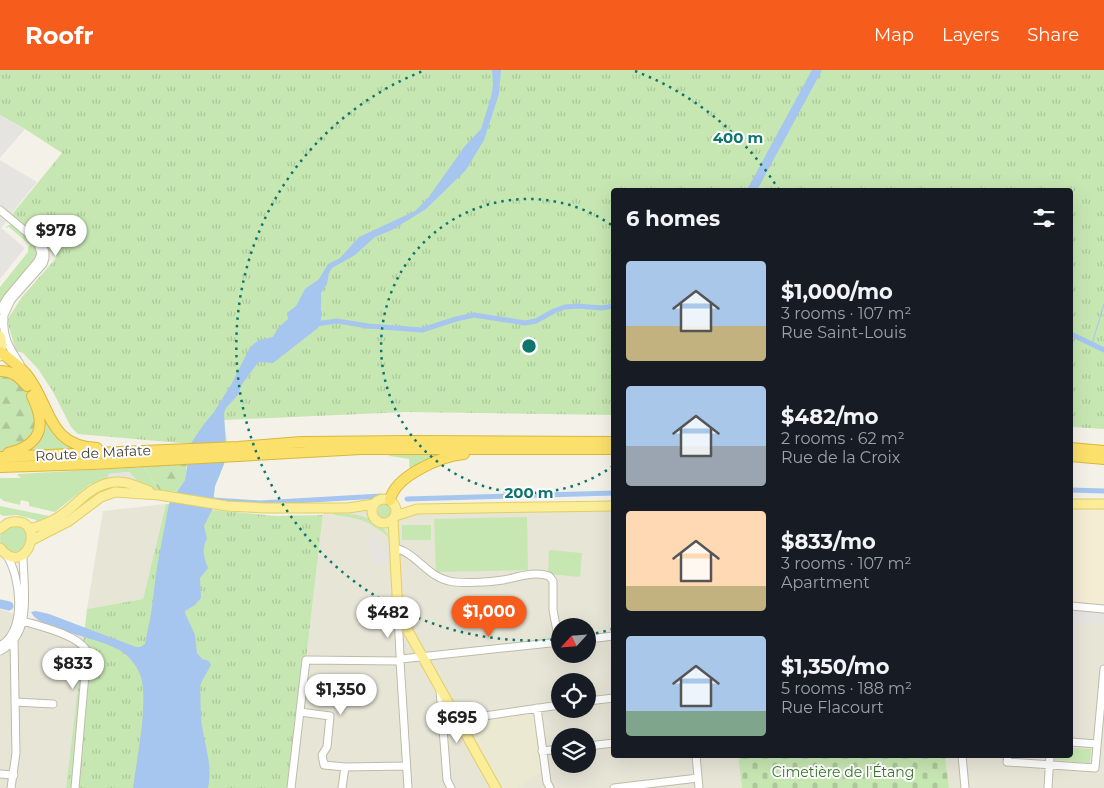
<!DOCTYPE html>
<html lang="en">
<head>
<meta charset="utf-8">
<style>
	:root { --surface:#171b24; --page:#242831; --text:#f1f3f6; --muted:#9ea1a6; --accent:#f65d1d }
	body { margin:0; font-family:Montserrat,sans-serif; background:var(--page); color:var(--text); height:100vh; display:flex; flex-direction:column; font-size:19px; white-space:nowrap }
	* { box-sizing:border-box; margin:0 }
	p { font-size:16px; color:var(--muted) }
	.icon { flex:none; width:28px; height:28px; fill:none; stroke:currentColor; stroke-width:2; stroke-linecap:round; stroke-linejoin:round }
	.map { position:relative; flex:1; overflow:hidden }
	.drawer { position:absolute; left:611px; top:118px; width:462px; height:570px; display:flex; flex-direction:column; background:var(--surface); border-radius:5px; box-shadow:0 5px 20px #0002 }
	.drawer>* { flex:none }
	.needle { width:32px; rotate:244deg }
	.tools { position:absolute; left:551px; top:548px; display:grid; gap:10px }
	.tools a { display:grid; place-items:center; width:45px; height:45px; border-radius:50%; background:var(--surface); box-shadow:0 5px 20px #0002; font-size:25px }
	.price { position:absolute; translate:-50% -42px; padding:0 11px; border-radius:18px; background:#fff; color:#222; font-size:16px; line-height:32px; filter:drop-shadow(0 1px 2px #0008) }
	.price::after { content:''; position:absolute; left:50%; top:30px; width:15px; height:11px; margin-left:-8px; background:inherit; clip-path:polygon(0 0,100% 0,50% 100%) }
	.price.current { background:var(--accent); color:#fff }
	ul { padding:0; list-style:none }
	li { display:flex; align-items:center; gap:15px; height:125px; padding:0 15px }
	li span { display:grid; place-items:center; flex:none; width:140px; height:100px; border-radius:5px; color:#555 }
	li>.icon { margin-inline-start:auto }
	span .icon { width:60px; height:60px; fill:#fffc; stroke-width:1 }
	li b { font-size:21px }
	h2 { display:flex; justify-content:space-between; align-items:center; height:60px; padding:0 15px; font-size:21px }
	header { display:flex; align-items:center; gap:30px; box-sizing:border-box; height:70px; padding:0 25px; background:var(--accent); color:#fff }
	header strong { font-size:24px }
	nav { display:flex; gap:28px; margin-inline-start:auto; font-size:18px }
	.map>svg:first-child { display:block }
	.residential { fill:#e7e5d6; fill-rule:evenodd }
	.commercial { fill:#f5ecd4 }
	.education { fill:#ece9d2 }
	.grass { fill:#c7e7b2 }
	.forest { fill:url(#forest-firs) }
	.cemetery { fill:url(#cemetery-stones) }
	.park { fill:url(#park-tufts) }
	.parking { fill:#e5e4e0 }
	.water { fill:#a6c6ef }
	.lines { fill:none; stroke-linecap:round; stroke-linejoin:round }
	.stream { stroke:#a6c6ef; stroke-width:1 }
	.canal { stroke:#a6c6ef; stroke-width:5 }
	.river { stroke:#a6c6ef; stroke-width:9 }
	.minor-casing { stroke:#bfbbab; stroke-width:9 }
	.major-casing { stroke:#e1cf68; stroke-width:11 }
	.highway-casing { stroke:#dab73b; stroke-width:12 }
	.minor { stroke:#fff; stroke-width:7 }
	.major { stroke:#fcee99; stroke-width:9 }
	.highway { stroke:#fbe06c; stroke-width:10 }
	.ring { fill:none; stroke:#0f766e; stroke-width:2.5; stroke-dasharray:2.5 5 }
	.labels { text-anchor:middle; stroke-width:4; stroke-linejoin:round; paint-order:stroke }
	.street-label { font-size:14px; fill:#474337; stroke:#fff }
	.park-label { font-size:14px; fill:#3d782b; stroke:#fff }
	.centre { fill:#0f766e; stroke:#fff; stroke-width:2.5 }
	.ring-label { font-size:15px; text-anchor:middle; font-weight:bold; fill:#0f766e; stroke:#fff; stroke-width:4; stroke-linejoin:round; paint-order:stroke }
</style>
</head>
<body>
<header>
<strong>Roofr</strong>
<nav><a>Map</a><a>Layers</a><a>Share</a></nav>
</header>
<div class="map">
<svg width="1104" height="718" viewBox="0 0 1104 718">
	<defs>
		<pattern id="forest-firs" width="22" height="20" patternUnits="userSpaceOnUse" patternTransform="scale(1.25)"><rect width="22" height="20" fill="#c7e7b2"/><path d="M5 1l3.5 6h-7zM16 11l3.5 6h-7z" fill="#acc79a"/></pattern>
		<pattern id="cemetery-stones" width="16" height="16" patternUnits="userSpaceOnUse" patternTransform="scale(1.25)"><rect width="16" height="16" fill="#c7e7b2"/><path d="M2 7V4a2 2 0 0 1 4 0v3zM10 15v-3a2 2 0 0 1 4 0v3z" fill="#acc79a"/></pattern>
		<pattern id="park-tufts" width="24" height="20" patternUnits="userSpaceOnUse" patternTransform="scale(1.25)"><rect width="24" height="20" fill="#c7e7b2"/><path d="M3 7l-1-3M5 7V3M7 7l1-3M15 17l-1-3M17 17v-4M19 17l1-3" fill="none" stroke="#acc79a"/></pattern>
	</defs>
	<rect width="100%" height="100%" fill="#f4f2e8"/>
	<!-- residential -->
	<path class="residential" d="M166,434l-23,95 -56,10 16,-98z
		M614,436v249h124l4,33h-451l33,-280 50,1 11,6 5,6 12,-8zM560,556h28v28h-28zM560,611h28v28h-28zM560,666h28v28h-28z
		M1071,536l33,3v179h-155l-4,-33h126z
		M0,539l15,5 -4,19 -11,11z
		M34,548l50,19 -18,151h-66v-134l11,-6 15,-27z"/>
	<!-- commercial -->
	<path class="commercial" d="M1071,434h33v105l-33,-3z"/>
	<!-- education -->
	<path class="education" d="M535,641l7,60 -24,17h-15l-41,-68z"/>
	<!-- grass -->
	<path class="grass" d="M9,155h3l25,21 2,8 -39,48v-15l28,-35v-5l2,-2 -21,-18 -4,1z
		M41,339c7,15 13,33 31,39l1,2 -47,1z
		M389,383h51v3l-30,16 -1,-13 -20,-3z
		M144,397l16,24 -19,-6 -12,-13 -21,2 1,6 -19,4 -35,28 -26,-6v-4l-8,-2 -1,5 -16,-4 -4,-3v-20h21l-4,-4z
		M378 441a7 7 0 1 1 14 0a7 7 0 1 1-14 0Z
		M0,436l49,10v2l-11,6 -2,-4 -19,-5 -14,1 -3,-2z
		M334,443c21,1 45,2 55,24 -23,-17 -26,-18 -54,-22z
		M527,447l1,53 -92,2 -2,-53z
		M0 469a14 14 0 1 1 28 0a14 14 0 1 1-28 0Z
		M402,455h29v15h-29z
		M549,480l33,3 -2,24 -32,-3z
		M1071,678l20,1 -1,14 -35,-3v-5h16z"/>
	<!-- forest -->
	<path class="forest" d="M0,304c5,2 14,3 18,7 19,19 29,56 -2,68 -5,2 -11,1 -16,2z
		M187,393l-2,17 -8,12 -17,-1 -16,-24z"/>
	<!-- cemetery -->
	<path class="cemetery" d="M738,685h207l4,33h-207z"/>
	<!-- park -->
	<path class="park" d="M0,0h1104v359l-33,-2v-237h-457v225l-208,-3 -182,8 3,22 -3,22 -9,22 -3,24 65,6 46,-1 -32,273h-225l21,-179 56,-10 23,-95h3l16,-24 6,-36 -113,-10 -7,-7 -19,-37 -14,-21 -15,-16 -7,-2 -9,-31 15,-23 35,-40 -48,-39 53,-65 -37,-24 -25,-14z"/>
	<!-- parking -->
	<path class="parking" d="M0,45l25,14 -25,29z
		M0,90l37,22 -26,32 -11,-9z
		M0,140l9,8 -8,10 24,20 -25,31z
		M129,402l12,13 -32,-5 -1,-6z
		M370,466h9l1,12h7l1,15 -16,1z
		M1071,536l33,3v16l-33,-3z"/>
	<!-- water -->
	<path class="water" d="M492,0h9l-2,24 -15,46 -18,30 -40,39 -34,21 -17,7 -20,18 -23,13 -3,5 -2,11 -6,9v27l-3,8 -45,35 -13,-1 -3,2 -15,20 -4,11 -12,13 -2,5 2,41 -2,10 -9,22 -3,24 -8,16 3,13c-6,10 -3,19 1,29l-8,10 1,20 -6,7 -10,6v2l10,22 2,18 5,6 7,2 2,4 -9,16 -2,5c1,13 0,27 2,40 3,21 11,40 6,62h-75c4,-30 14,-79 9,-107 -3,-12 -10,-23 -21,-30 -19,-11 -42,-14 -62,-22 -10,-4 -23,-7 -28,-17l5,-1 13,3 87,33h4l5,-3 6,-30 6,-47 12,-63 16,-24 6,-37 13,-19 10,-12 18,-29 18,-36 9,-7 14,-3 5,-9 10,-9 -1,-6 9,-7 9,-17 14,-10 9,-15 12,-6 19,-21 56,-26 13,-13 37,-52 16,-17 10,-32 2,-12z"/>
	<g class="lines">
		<!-- stream -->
		<path class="stream" d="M1092,274l12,-40"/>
		<!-- canal -->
		<path class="canal" d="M315,254l22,-3 31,5 54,4 34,-11 18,-4 51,8 11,-2 18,-10 11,-4 13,-1 23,2 13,-2
			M1071,264l33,16
			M1071,420l33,1
			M407,429l207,-6
			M214,430l46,3 121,-7"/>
		<!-- river -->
		<path class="river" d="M752,120l65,-120
			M0,534l9,2"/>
		<!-- minor casing -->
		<g class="minor-casing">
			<path id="minor" d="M0,140l42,35 3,7v6l-2,6 -32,36 -11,24
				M0,240l7,-12 31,-37 3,-7 -2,-7
				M4,249c-2,19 7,31 16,45
				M394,478c22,4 32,28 55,33 12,3 42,1 54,-1 16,-3 30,-9 46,-4l4,5v29l6,32
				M1071,536l33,3
				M398,545l2,40 1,4 -1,2 8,127
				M23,551c17,5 55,14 64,30l-12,137
				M588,569l26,-3
				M0,576c27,-16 21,-69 6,-92
				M0,581c34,-17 23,-64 23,-97
				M401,589l159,-17
				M440,620l7,90 4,8
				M588,631l26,-3
				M15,632l38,2
				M537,638l10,74 3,6
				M300,642l30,4 -3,31 -5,8 2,10 21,2 61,-1
				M457,650l103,-15
				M1071,672l26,2
				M588,676l26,-3
				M542,681l18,-2
				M696,685l3,33
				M962,685l3,33
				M1008,685l-1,7 88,6 9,-99
				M0,704l14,1
				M11,718l5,-35 -2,-112
				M291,718l15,-128 94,1
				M342,718l3,-21
				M614,718l84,-10
				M1048,718l2,-33"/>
		</g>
		<!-- major casing -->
		<g class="major-casing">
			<path id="major" d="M0,266l2,9 -2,11
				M372 441a12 12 0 1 1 24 0a12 12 0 1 1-24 0Z
				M1071,434h33
				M395,446l22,-7 197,-3
				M393,449l5,94 98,175
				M0,459l8,-6c42,-11 19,59 -8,25
				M29,459c14,-3 27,-9 38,-18 16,-13 29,-30 53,-29 10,0 20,6 29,9
				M32,470l37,-19 32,-24 14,-5 44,3 68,11 38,2h83l26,-4"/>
		</g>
		<!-- highway casing -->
		<g class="highway-casing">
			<path id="highway" d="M1,282c9,8 19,14 26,23 25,32 20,71 70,73
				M0,301c13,0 19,6 27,15
				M1071,378l33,3
				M8,383c33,-8 39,-27 24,-57
				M1071,386l33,3
				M0,387l238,-10 63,-5 111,-1 202,1
				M0,397l93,-3 268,-15h253
				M390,430c5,-24 51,-44 74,-46"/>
		</g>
		<!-- minor -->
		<use href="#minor" class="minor"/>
		<!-- major -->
		<use href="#major" class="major"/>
		<!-- highway -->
		<use href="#highway" class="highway"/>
	</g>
	<!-- distance rings -->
	<g class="ring">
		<path d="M613 396A147 147 0 1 1 613 156"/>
		<path d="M613 559A295 295 0 0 1 588 565M560 569A295 295 0 0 1 423 1M635 1A295 295 0 0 1 779 120"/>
	</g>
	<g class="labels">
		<!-- street labels -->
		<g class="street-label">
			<text transform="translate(93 383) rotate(-3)" y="5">Route de Mafate</text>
		</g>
		<!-- park labels -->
		<g class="park-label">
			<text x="843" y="707">Cimetière de l'Étang</text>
		</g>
	</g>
	<circle cx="529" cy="276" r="8" class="centre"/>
	<g class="ring-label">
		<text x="738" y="73">400 m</text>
		<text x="529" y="428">200 m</text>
	</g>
</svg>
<div class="tools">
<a><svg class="needle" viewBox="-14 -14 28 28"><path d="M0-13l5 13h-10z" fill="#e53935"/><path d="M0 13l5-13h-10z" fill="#9ea1a6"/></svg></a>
<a><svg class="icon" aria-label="locate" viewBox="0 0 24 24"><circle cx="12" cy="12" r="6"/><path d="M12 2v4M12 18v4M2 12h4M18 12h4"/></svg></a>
<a><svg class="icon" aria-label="layers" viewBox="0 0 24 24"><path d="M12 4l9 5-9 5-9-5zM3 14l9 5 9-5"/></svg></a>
</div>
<b class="price" style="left:56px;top:187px">$978</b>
<b class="price current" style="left:489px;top:568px">$1,000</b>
<b class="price" style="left:388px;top:569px">$482</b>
<b class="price" style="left:73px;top:620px">$833</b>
<b class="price" style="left:341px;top:646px">$1,350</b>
<b class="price" style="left:457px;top:674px">$695</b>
<section class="drawer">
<h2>6 homes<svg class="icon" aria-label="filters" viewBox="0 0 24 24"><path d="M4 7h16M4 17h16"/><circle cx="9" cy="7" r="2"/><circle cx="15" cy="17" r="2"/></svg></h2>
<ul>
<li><span style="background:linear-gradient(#a9c7e8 65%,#c2b280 0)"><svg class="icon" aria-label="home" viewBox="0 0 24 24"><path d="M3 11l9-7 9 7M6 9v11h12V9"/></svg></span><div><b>$1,000/mo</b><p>3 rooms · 107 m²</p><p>Rue Saint-Louis</p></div></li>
<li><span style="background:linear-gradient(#a9c7e8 60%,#9aa5b1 0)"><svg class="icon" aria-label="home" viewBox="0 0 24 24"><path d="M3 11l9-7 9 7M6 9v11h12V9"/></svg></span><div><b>$482/mo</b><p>2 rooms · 62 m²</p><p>Rue de la Croix</p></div></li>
<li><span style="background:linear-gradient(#ffd9b3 75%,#c2b280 0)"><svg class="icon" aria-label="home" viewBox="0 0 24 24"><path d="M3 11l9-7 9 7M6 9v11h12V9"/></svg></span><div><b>$833/mo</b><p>3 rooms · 107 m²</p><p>Apartment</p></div></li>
<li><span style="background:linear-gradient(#a9c7e8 75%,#7fa58c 0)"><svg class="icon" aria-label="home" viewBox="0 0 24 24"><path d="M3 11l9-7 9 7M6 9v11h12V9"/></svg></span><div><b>$1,350/mo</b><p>5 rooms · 188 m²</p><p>Rue Flacourt</p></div></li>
</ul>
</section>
</div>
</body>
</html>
